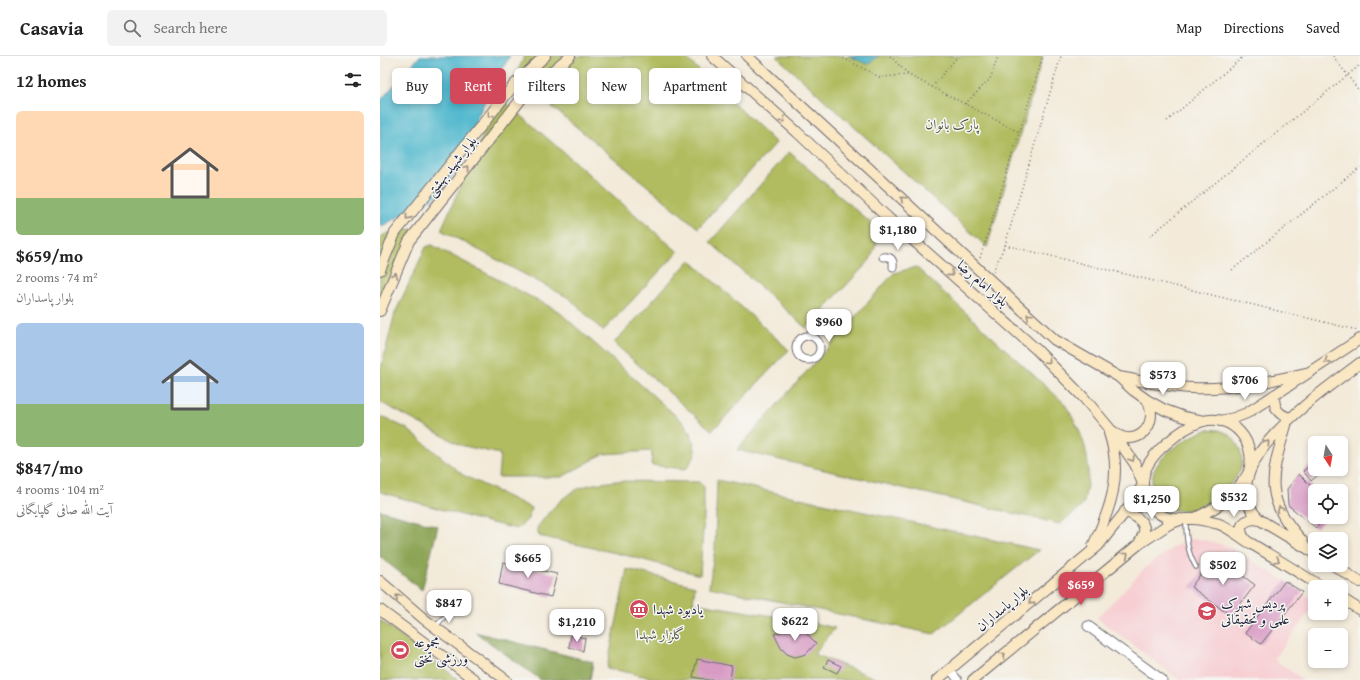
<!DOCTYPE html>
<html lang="en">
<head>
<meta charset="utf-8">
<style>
	:root { --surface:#fff; --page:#f2f2f2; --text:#222; --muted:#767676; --line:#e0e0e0; --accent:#d1495b }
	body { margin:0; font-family:"Gentium Book Plus",Amiri,serif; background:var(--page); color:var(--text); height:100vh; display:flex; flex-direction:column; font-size:15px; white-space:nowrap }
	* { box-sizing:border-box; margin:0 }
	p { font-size:13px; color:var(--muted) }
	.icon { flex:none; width:22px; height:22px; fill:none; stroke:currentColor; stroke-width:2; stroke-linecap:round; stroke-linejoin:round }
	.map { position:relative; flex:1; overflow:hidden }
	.sheet { display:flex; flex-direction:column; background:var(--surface); width:380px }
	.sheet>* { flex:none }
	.top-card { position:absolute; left:12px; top:12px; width:380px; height:36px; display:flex; gap:8px }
	.needle { width:26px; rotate:169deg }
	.fabs { position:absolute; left:928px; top:380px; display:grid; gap:8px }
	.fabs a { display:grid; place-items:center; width:40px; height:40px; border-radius:6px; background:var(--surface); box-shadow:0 2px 6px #0003; font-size:20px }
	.price { position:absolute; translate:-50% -34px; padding:0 9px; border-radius:8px; background:#fff; color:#222; font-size:13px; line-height:26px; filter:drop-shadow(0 1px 2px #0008) }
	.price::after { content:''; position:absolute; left:50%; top:24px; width:12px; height:9px; margin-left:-6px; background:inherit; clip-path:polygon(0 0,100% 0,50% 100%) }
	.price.current { background:var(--accent); color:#fff }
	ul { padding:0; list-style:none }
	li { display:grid; align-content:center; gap:8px; height:212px; padding:0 16px }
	li span { display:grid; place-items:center; height:124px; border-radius:6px; color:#555 }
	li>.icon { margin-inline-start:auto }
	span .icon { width:72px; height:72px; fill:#fffc; stroke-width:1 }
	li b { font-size:17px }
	h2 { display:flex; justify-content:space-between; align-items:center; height:48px; padding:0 16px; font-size:17px }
	.chip { padding:0 14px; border-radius:6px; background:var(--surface); box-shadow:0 2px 6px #0003; font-size:14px; line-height:36px }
	.chip.current { background:var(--accent); color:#fff }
	header { display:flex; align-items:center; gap:24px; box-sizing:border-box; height:56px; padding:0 20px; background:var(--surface); border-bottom:1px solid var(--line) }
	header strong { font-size:19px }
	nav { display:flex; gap:22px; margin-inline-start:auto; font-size:14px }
	.search { width:280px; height:36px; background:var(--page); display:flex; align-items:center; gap:10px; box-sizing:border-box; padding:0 14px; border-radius:6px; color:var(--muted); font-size:15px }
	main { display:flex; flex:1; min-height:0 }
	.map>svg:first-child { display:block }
	.built { fill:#f7cfd3 }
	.green { fill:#b0bc5e; stroke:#696f4c }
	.forest { fill:#8ca455; stroke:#576348 }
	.water { fill:#4fb7cd; stroke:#386c84 }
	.building { fill:#d89bc4 }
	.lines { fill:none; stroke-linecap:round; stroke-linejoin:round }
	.service-casing { stroke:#6b6872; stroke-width:5.5 }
	.minor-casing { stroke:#6b6872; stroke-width:9 }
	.tertiary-casing { stroke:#6b6872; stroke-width:11 }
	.secondary-casing { stroke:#6b6872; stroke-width:12 }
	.path { stroke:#6b6872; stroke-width:1.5; stroke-dasharray:1 3; stroke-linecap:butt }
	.service { stroke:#fff; stroke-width:3.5 }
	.minor { stroke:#fff; stroke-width:7 }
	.tertiary { stroke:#fff; stroke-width:9 }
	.secondary { stroke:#fae7c3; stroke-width:10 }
	.oneway { stroke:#998e86 }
	.labels { text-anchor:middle; stroke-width:3; stroke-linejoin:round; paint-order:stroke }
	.park-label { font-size:14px; fill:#545847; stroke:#f6f6f2 }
	.street-label { font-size:14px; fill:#22223b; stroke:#f6f6f2 }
	.poi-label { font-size:14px; fill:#22223b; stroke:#f6f6f2; text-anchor:start }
</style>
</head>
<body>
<header>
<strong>Casavia</strong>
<div class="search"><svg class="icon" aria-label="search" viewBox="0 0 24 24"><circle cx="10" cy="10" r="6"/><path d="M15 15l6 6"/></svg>Search here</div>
<nav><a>Map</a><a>Directions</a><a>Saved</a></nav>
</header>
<main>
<section class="sheet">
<h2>12 homes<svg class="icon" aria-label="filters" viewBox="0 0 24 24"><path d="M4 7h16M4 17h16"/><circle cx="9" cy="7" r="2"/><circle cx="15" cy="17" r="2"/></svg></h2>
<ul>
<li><span style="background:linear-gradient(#ffd9b3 70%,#8fb573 0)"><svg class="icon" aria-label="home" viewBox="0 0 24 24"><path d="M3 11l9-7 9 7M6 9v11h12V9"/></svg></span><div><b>$659/mo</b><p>2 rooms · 74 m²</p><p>بلوار پاسداران</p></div></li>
<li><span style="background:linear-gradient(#a9c7e8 65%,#8fb573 0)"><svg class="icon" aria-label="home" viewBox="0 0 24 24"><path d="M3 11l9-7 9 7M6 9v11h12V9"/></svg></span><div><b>$847/mo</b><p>4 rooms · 104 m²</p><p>آیت الله صافی گلپایگانی</p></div></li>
</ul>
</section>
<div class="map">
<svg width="980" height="624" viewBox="0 0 980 624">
	<rect width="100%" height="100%" fill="#f6f6f2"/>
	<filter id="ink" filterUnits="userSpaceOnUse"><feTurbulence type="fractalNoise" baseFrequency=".025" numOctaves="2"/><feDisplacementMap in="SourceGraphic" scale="8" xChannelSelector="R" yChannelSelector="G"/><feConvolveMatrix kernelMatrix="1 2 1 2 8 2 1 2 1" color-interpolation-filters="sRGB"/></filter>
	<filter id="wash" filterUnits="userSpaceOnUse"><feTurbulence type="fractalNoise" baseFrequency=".012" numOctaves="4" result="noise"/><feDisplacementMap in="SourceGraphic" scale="16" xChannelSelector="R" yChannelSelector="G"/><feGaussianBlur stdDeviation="0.9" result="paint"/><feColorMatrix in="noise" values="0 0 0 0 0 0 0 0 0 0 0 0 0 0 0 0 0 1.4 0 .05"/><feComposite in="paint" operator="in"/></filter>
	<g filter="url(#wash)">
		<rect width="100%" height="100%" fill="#f3ead9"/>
		<!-- built -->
		<path class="built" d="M806,483h13l29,7 87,54v4l-41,55 29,21h-123l-83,-62 52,-54z"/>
		<!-- green -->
		<path class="green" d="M145,0h159l92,87 -78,85 -183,-152z
			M396,0h267l-56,191z
			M120,41l178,155 -75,79 -34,-33 -128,-68z
			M409,96l92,80 -11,28 -64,68 -96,-86z
			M21,171l15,4 -36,81v-75z
			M52,189l126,66 126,112 7,10 5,21 -10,15 -35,-4 1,-14 -49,3 -41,23h-64l2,-23 -40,-9 -80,-43v-30l15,-59 31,-66z
			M310,204l99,90 -77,81 -98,-88z
			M536,211l148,136c18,28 29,55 22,88 -1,4 -1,9 -3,13 -2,5 -18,15 -23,20l-323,-74 157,-177z
			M0,360l26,12 57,47 68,33 -3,11 -11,10 -38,-9 -99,-28z
			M826,374c4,0 8,-1 12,0 17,3 28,24 22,40 -8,18 -33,37 -52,40 -22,5 -43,-17 -34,-39 8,-19 34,-34 52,-41z
			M337,424l322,70 -105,84 -225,-47 6,-39z
			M234,425l85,1 5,5v28l-4,60 -71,-19 -90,-20 -2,-8c12,-17 28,-36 49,-42 9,-3 19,-3 28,-5z
			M247,513l68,17 -2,17 112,18 30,7 -21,26 66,26h-218l-55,-12z
			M0,564l79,60h-79z"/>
		<!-- forest -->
		<path class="forest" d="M0,454l58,16 -16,64 -42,-33z
			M95,576l118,30 -3,18h-49z"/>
		<!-- water -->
		<path class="water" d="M40,0h90l-19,31 -25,56 -5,21 -21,30 -60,33v-126z
			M469,0h30l-12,8z"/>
		<g id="blocks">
			<!-- building -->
			<path class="building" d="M935,405v8h10l-14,12 -8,-10z
				M919,418l16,16v27h12l-11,11 -28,-23 -1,-16z
				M835,499l40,30 -24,31 -40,-29z
				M123,506l54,12 -6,23 -52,-13z
				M905,525l17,11 -41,52 -16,-11z
				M252 553a7 7 0 1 1 14 0a7 7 0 1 1-14 0Z
				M415,572l8,2 13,13 -10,11 -11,3 -8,-3 -6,-6 -7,-14z
				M191,579l14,3 -2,13 -14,-4z
				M317,603l35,7 -2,14h-21l-16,-3z
				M448,604l13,6 -4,7 -13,-6z"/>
		</g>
	</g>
	<g filter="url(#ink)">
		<use href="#blocks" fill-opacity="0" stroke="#6b6872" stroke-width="1"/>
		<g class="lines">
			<!-- service casing -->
			<g class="service-casing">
				<path id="service" d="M806,464c0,17 1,32 10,47
					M56,570l11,-12 9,-6"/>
			</g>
			<!-- minor casing -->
			<g class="minor-casing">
				<path id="minor" d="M503,201c7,-1 11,2 10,10
					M416 292a12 12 0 1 1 24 0a12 12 0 1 1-24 0Z
					M570,614l8,10"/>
			</g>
			<!-- tertiary casing -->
			<g class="tertiary-casing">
				<path id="tertiary" d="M708,570l74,54"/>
			</g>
			<!-- secondary casing -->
			<g class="secondary-casing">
				<path id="secondary" d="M332,0l85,76 90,85 150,133 47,48 27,32 24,34 8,20 -4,8 -9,14 -32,40 -161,134
					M367,0l308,284 64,37 14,13 14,10 18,10 19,7 20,4
					M0,214l15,-37 119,-148 31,-29
					M0,255l29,-70 117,-148 44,-37
					M739,321c23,4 49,10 73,11 40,2 79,-7 118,-16
					M894,339c0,13 3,19 16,23
					M840,365l14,-3 13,-5 113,-74
					M907,366c-16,54 -25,75 16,120
					M734,376c21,18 47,-7 33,-32
					M745,455c8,4 21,10 19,21 -1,4 -4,9 -5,12
					M813,463c20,-9 37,-19 50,-38 2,-3 5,-6 6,-10 8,-28 -16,-58 -46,-50 -13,4 -26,13 -36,22 -12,10 -24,24 -24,40 0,10 6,23 14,29 11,9 23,7 35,7 8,0 19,3 27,5 11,4 21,13 31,19 24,14 48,29 72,44
					M865,483c-10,-13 1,-22 15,-19
					M713,490c18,-38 30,-72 16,-113
					M935,497l-55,-33c-55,-51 65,-130 100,-157
					M953,509l27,17
					M0,525l44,38 82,61
					M961,542l19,12
					M0,554l95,70
					M593,624l166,-136 30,-20 11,-4"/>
			</g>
			<!-- path -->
			<path class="path" d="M460,0l39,21 30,-2 110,57
				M510,0l19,19
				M953,0l27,36
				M552,31l26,-31
				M585,48l25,-25 8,-23
				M787,65l77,-65
				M770,180l210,-171
				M625,189l352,85
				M600,202l63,-202
				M852,214l128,-103
				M613,215l12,-26 56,-189"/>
			<!-- service -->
			<use href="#service" class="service"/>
			<!-- minor -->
			<use href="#minor" class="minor"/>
			<!-- tertiary -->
			<use href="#tertiary" class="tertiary"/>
			<!-- secondary -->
			<use href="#secondary" class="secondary"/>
		</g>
		<!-- one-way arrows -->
		<defs><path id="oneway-chevron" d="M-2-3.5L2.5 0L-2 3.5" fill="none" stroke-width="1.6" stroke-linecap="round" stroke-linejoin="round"/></defs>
		<g class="oneway">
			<use href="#oneway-chevron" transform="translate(110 59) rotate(129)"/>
			<use href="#oneway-chevron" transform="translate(403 64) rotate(42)"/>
			<use href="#oneway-chevron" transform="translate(87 112) rotate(-52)"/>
			<use href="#oneway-chevron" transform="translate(523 143) rotate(-137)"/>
			<use href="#oneway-chevron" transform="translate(28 161) rotate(129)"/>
			<use href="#oneway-chevron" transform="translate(571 218) rotate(41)"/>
			<use href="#oneway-chevron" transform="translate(15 219) rotate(-68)"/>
			<use href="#oneway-chevron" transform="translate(649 260) rotate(-137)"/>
			<use href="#oneway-chevron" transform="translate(668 305) rotate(46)"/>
			<use href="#oneway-chevron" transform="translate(947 305) rotate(147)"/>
			<use href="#oneway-chevron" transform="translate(887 387) rotate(-48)"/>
			<use href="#oneway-chevron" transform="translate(752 403) rotate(58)"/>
			<use href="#oneway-chevron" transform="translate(900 453) rotate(-114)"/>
			<use href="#oneway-chevron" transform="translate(746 499) rotate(-39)"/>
			<use href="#oneway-chevron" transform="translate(897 504) rotate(31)"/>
			<use href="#oneway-chevron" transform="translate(18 541) rotate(-139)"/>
			<use href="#oneway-chevron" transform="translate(651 546) rotate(140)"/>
			<use href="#oneway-chevron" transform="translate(623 599) rotate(-39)"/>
		</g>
	</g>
	<!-- icons -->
	<defs>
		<g id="museum-disc" transform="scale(1)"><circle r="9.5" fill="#d1495b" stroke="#f6f6f2"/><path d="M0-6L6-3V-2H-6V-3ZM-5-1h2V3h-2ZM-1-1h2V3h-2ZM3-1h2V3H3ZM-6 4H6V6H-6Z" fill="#fff"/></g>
		<g id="university-disc" transform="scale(1)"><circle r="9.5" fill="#d1495b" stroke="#f6f6f2"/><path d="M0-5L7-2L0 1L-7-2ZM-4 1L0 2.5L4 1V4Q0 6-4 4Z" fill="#fff"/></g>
		<g id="stadium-disc" transform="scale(1)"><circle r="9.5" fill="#d1495b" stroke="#f6f6f2"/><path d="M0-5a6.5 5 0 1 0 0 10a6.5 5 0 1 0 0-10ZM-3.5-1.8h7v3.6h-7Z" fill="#fff"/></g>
	</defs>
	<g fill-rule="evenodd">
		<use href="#museum-disc" x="259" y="553"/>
		<use href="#university-disc" x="827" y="555"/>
		<use href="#stadium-disc" x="20" y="594"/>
	</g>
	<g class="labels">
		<!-- park labels -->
		<g class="park-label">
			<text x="572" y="73">پارک بانوان</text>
			<text x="280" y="583">گلزار شهدا</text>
		</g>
		<!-- street labels -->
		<g class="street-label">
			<text transform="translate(71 110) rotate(-52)" y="5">بلوار شهید بهشتی</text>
			<text transform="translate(603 227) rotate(41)" y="5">بلوار امام رضا</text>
			<text transform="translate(622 552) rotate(-40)" y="5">بلوار پاسداران</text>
		</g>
		<!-- poi labels -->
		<g class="poi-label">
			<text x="841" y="552">پردیس شهرک<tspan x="841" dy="16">علمی و تحقیقاتی</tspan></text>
			<text x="273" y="558">یادبود شهدا</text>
			<text x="34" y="591">مجموعه<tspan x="34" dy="16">ورزشی تختی</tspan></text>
		</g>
	</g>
</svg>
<div class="fabs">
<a><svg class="needle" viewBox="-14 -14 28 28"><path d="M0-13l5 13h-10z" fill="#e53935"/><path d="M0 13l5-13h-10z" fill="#767676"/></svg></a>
<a><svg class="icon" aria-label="locate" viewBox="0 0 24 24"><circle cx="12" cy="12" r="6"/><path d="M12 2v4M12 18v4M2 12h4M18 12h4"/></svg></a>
<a><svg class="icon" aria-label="layers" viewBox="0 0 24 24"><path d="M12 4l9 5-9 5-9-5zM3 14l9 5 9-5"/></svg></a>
<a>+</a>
<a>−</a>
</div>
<b class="price" style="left:518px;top:195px">$1,180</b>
<b class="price" style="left:449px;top:287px">$960</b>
<b class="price" style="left:783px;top:340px">$573</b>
<b class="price" style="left:865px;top:345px">$706</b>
<b class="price" style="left:854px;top:462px">$532</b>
<b class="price" style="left:772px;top:464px">$1,250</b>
<b class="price" style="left:148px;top:523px">$665</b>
<b class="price" style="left:843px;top:530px">$502</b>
<b class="price current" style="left:701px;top:550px">$659</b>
<b class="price" style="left:69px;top:568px">$847</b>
<b class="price" style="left:415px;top:586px">$622</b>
<b class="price" style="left:197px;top:587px">$1,210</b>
<div class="top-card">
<a class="chip">Buy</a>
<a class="chip current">Rent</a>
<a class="chip">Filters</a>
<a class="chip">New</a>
<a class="chip">Apartment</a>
</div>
</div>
</main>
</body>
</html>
